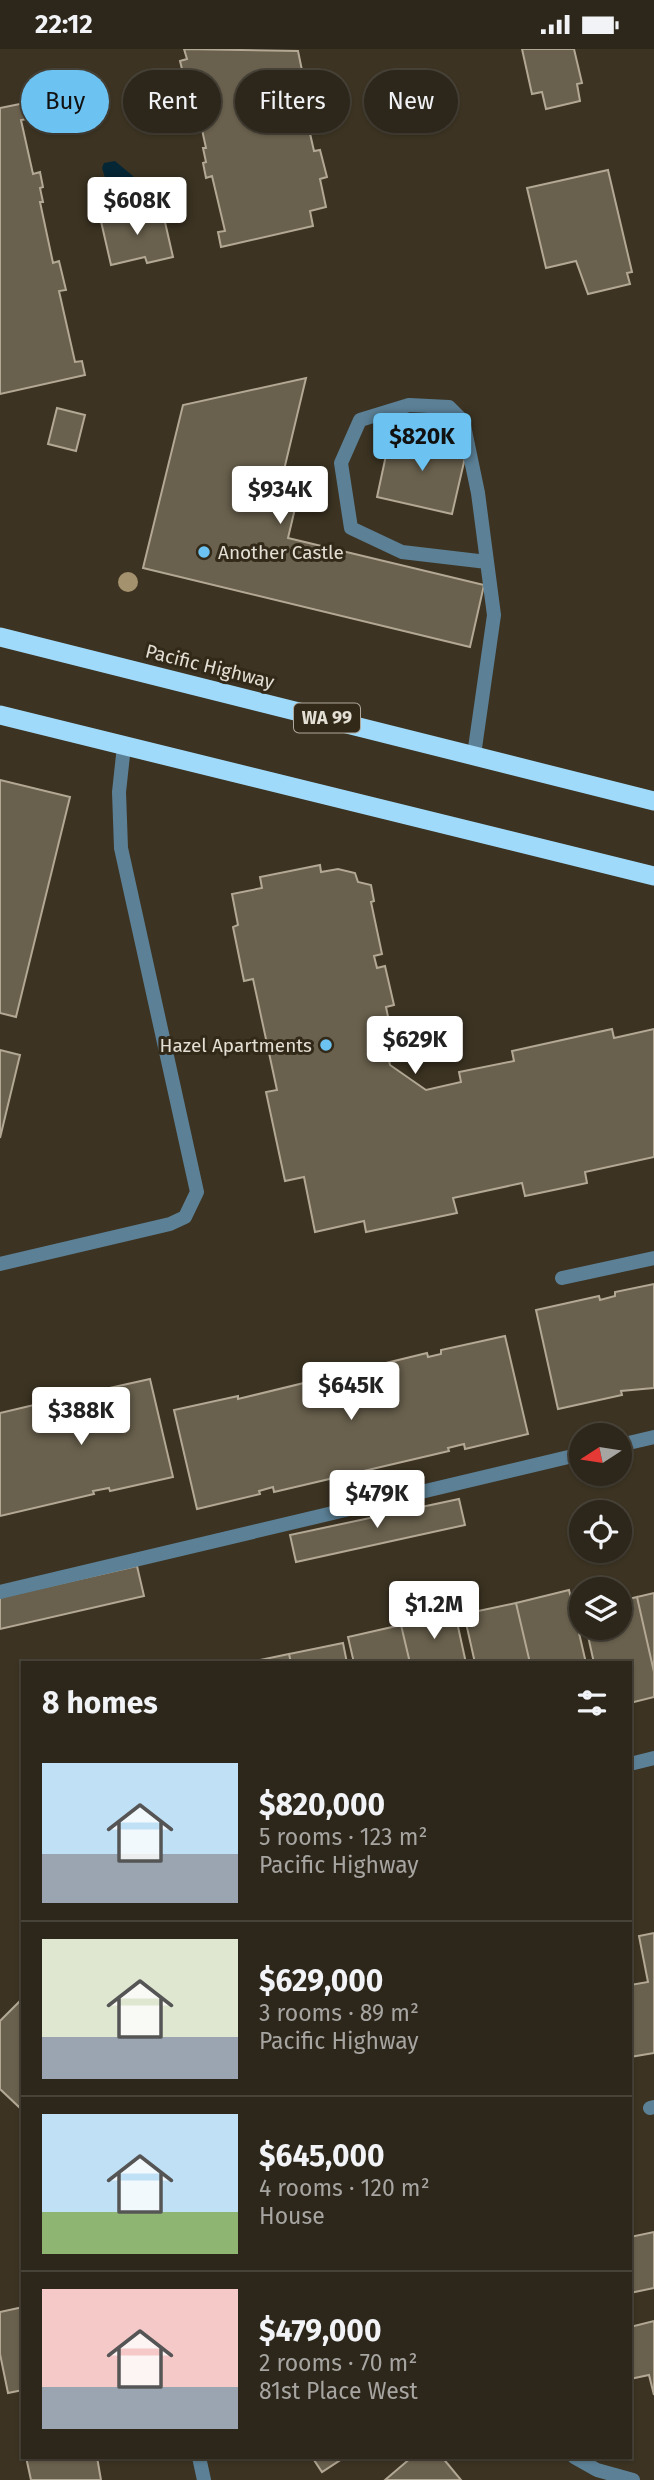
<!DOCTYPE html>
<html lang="en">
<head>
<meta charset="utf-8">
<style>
	:root { --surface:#2d261a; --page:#393227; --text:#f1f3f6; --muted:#a7a5a2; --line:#484339; --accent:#6cc3f2 }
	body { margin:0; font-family:"Fira Sans",sans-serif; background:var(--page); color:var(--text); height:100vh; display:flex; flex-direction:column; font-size:26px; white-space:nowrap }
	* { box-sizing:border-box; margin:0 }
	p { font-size:23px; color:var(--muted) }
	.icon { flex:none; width:38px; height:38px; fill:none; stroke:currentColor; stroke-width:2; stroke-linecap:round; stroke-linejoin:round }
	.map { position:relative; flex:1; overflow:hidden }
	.panel { position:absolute; left:21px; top:1612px; width:611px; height:798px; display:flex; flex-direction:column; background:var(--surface); border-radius:0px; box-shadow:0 2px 5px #0004,0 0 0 2px var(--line) }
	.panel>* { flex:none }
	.guide { position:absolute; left:21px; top:21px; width:612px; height:63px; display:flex; gap:14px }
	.needle { width:46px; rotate:258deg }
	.buttons { position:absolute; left:569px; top:1374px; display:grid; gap:14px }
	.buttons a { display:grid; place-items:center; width:63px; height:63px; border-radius:50%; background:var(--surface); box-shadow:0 2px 5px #0004,0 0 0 2px var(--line); font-size:35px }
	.price { position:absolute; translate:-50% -60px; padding:0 16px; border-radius:7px; background:#fff; color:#222; font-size:23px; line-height:46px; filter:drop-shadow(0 2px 4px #0008) }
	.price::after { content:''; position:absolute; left:50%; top:42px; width:21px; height:16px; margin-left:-10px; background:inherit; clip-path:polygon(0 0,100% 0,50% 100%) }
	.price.on { background:var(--accent); color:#111 }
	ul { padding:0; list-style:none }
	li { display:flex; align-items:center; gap:21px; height:175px; padding:0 21px }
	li+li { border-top:2px solid var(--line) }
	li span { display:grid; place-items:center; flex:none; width:196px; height:140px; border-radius:0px; color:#555 }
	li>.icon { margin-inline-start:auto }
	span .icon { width:84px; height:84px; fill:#fffc; stroke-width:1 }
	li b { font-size:30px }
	h2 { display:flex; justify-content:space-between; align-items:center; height:84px; padding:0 21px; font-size:30px }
	.pill { padding:0 24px; border-radius:32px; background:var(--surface); box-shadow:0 2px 5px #0004,0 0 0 2px var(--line); font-size:24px; line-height:63px }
	.pill.on { background:var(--accent); color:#111 }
	.status { display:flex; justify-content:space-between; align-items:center; height:49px; padding:0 35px; background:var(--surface); direction:ltr }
	.status svg { height:19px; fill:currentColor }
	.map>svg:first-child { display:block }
	.water { fill:#052635 }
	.building { fill:#69604d; stroke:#b3a894; stroke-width:2 }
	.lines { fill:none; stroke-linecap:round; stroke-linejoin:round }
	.service { stroke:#5c8197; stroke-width:14 }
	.minor { stroke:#5c8197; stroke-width:14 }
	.trunk { stroke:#a0dafa; stroke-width:19 }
	.tree { fill:#a4926e }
	.poi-dot { fill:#6cc3f2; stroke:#322918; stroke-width:2.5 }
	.labels { text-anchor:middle; stroke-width:6; stroke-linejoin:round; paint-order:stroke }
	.shield { fill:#322918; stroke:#afa89c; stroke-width:2 }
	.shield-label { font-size:18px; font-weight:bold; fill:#e4dfd4 }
	.poi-label { font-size:19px; fill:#e4dfd4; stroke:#322918; text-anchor:start }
	.street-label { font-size:19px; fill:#e4dfd4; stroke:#322918 }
</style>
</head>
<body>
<div class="status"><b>22:12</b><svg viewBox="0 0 49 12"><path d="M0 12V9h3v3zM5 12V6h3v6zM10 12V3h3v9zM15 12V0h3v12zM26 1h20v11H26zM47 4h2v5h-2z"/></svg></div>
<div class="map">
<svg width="654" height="2431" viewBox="0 0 654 2431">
	<rect width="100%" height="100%" fill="#3c3322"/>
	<!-- water -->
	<path class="water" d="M115,112l18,15 12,25 -2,6 -21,1 -9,-5 -11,-35 2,-5z"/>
	<!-- building -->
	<path class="building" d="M184,0l114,2 6,29 -6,1 16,70 6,-1 7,27 -7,2 6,28 -16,4 3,15 -92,21 -3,-15 7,-1 -13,-55 -6,2 -3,-15 3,-1 -3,-14h3l-13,-60 -6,1 -7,-28 7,-2z
		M522,0h52l8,34 -5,1 3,17 -34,8 -4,-17 -10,2z
		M25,54l3,16 -7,1 12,54 7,-2 3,15 -3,1 3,14h-3l13,61 6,-2 7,29 -7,1 16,71 7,-1 3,14 -85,19v-286z
		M608,121l24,102 -5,1 3,11 -42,10 -12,-33 -30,7 -19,-80z
		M162,160l11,48 -26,6 -2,-6 -34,8 -11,-48 26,-6 1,6z
		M306,329l-28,117 19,5 -9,38 196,47 -14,62 -327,-79 40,-163z
		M57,359l28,7 -9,36 -28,-7z
		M391,383l76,17 -15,65 -75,-17z
		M0,731l70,17 -54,220 -16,-4z
		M320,816l1,7 17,-3 17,4 3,9 13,3 3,16 -3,1 11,52 -8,2 3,12 8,-2 9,39 -8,2 5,24 -8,2 7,32 36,25 35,-8 -2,-10 55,-11 -2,-10 100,-22 2,9 40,-9v128l-69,15 2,11 -62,13 -3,-13 -69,15 4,15 -91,19 -2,-11 -49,11 -11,-55 -19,4 -19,-89 11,-2 -24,-111 -9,2 -11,-54 5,-2 -6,-31 30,-6 -2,-11z
		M0,1001l20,5 -20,83z
		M654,1235v104l-33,3 1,4 -64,14 -22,-99 63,-14 1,4 15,-4v-4z
		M505,1287l23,98 -63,15 -1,-5 -16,4 1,3 -175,41 -1,-5 -14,4 1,3 -63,15 -23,-99 64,-14v3l189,-46 1,4 13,-3v-4z
		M150,1330l23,98 -63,14 -1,-3 -16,3 1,3 -94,22v-103l72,-17 1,3 15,-3 -1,-3z
		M459,1450l6,26 -169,37 -6,-27z
		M137,1517l7,30 -144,33v-32z
		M569,1541l17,73h-56l-14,-60z
		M654,1544v79l-17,-75z
		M637,1548l17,75v25l-24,6v-40h-36l-8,-36h34v-26z
		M516,1554l14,60h-55l-11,-49z
		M455,1564l11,50h-56l-9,-38z
		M401,1576l9,38h-56l-6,-26z
		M343,1594l4,20h-56l-2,-9z
		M289,1605l2,9h-46z
		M654,1884v120l-24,4v-72l18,-3 -9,-46z
		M22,1950l1,104 -4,4 -19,-18v-68z
		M654,2183v56l-24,5v-56z
		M23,2258v83l-15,3 -8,-39v-42z
		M654,2272v74l-5,-20 -19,4v-52z
		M26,2408h71l4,23h-70z
		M312,2408h33l-23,15z
		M412,2408h30l19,23h-76z"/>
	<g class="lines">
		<!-- service -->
		<path class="service" d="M474,706l20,-140 -16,-122 -15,-72 -14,-14 -40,-2 -49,15 -19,43 10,65 51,24 85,10
			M0,1215l170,-40 15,-7 12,-25 -76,-344 -2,-56 5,-46
			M562,1229l92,-20
			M620,1396l34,-8
			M0,1543l581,-138
			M650,2059l4,-1"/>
		<!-- minor -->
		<path class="minor" d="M630,1715l24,-6
			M199,2408l5,23
			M574,2408l23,13 36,10"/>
		<!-- trunk -->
		<path class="trunk" d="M0,588l654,164
			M0,666l654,161"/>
	</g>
	<!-- trees -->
	<circle class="tree" cx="128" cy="533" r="10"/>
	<!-- markers -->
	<g class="poi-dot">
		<circle cx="204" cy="503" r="7"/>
		<circle cx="326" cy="996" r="7"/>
	</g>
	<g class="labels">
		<!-- shield labels -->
		<rect class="shield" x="294" y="654.5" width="66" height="29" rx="5"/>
		<g class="shield-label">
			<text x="327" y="675">WA 99</text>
		</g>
		<!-- poi labels -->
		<g class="poi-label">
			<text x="218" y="510">Another Castle</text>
			<text x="312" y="1003" text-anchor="end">Hazel Apartments</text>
		</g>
		<!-- street labels -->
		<g class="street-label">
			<text transform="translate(210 617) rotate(14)" y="7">Pacific Highway</text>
		</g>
	</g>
</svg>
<div class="buttons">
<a><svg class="needle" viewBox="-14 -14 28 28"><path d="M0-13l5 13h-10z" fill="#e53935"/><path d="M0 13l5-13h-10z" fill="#a7a5a2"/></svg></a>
<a><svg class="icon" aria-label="locate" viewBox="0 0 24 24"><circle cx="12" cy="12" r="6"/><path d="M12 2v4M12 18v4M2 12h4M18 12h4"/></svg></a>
<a><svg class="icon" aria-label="layers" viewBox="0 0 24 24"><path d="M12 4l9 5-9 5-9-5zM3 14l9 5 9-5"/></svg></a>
</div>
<b class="price" style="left:137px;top:188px">$608K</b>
<b class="price on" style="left:422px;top:424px">$820K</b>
<b class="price" style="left:280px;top:477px">$934K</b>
<b class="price" style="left:415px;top:1027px">$629K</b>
<b class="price" style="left:351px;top:1373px">$645K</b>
<b class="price" style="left:81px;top:1398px">$388K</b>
<b class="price" style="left:377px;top:1481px">$479K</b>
<b class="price" style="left:434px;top:1592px">$1.2M</b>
<div class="guide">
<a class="pill on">Buy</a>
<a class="pill">Rent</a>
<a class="pill">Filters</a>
<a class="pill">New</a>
</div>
<section class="panel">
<h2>8 homes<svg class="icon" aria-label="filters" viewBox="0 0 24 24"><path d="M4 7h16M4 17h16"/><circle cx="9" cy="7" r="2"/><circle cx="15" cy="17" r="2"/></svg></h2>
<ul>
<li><span style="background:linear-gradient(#bfe0f5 65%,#9aa5b1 0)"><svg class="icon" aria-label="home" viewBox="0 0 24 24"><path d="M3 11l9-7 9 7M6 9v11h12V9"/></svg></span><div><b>$820,000</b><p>5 rooms · 123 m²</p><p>Pacific Highway</p></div></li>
<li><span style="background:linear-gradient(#dfe7d0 70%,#9aa5b1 0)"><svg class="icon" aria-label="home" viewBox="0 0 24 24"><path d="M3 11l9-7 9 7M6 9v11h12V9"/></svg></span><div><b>$629,000</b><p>3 rooms · 89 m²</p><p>Pacific Highway</p></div></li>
<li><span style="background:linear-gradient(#bfe0f5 70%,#8fb573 0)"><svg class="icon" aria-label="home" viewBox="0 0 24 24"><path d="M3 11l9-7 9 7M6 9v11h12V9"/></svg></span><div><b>$645,000</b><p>4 rooms · 120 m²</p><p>House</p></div></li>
<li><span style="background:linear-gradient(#f6c9c9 70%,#9aa5b1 0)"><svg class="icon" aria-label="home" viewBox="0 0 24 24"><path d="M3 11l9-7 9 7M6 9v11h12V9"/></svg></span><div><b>$479,000</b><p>2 rooms · 70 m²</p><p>81st Place West</p></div></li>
</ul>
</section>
</div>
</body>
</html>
